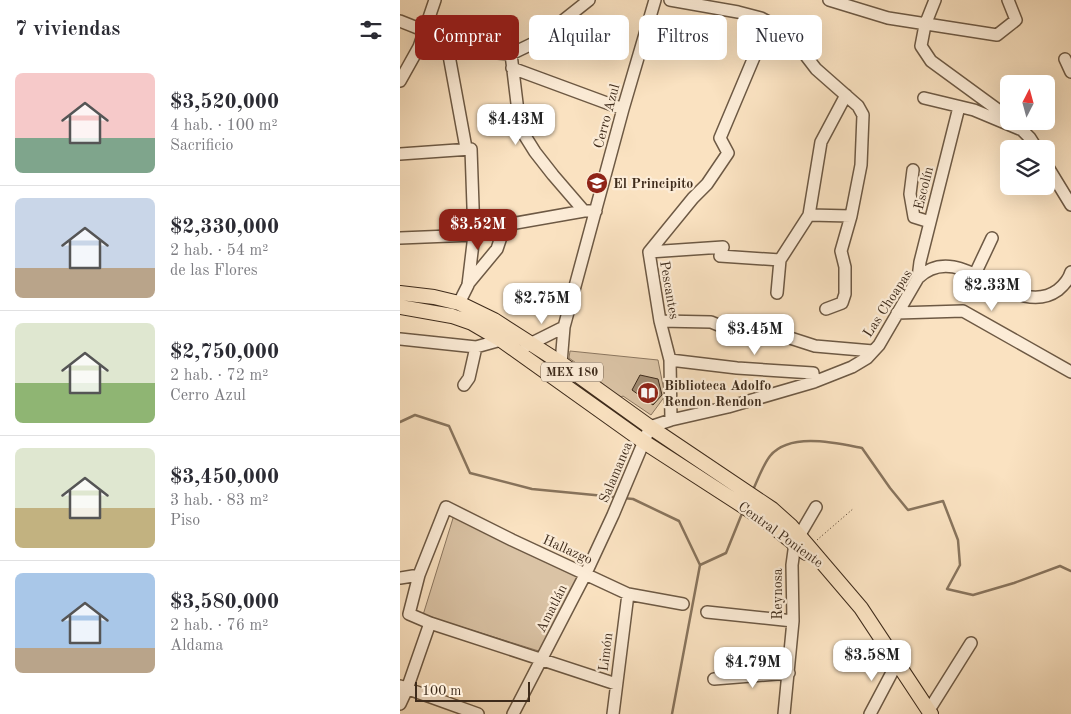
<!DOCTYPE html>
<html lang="es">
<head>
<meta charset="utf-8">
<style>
	:root { --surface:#fff; --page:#f2f2f3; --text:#2b2b33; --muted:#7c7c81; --line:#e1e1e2; --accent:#8f2418 }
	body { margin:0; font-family:"Old Standard TT",serif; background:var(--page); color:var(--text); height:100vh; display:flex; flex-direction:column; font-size:19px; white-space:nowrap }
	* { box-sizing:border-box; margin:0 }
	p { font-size:16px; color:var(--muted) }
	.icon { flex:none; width:28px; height:28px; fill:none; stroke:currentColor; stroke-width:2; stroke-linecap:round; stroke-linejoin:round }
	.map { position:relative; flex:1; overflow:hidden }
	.sheet { display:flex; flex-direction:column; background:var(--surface); width:400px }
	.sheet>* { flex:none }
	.hud { position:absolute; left:15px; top:15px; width:475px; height:45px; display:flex; gap:10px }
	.needle { width:32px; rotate:6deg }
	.tools { position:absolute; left:600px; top:75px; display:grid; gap:10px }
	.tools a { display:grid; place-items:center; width:55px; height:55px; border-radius:8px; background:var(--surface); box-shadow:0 5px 20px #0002; font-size:25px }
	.scale { position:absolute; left:15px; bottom:12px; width:115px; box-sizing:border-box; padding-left:5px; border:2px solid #3e2b1b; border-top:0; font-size:14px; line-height:18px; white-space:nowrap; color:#3e2b1b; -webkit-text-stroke:4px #fcecd7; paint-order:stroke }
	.price { position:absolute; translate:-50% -42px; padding:0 11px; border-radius:10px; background:#fff; color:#222; font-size:16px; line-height:32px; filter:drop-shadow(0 1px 2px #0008) }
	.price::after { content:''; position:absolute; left:50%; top:30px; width:15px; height:11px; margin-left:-8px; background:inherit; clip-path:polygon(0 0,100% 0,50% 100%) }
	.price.on { background:var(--accent); color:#fff }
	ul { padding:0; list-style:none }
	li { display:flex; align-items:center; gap:15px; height:125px; padding:0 15px }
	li+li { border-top:1px solid var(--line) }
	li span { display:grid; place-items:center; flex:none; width:140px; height:100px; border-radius:8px; color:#555 }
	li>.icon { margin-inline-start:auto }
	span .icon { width:60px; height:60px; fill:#fffc; stroke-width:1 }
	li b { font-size:21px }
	h2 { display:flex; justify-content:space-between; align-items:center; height:60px; padding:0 15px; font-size:21px }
	.tag { padding:0 18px; border-radius:8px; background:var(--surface); box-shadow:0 5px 20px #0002; font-size:18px; line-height:45px }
	.tag.on { background:var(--accent); color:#fff }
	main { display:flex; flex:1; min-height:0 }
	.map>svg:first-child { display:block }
	.green { fill:#dac3a5; stroke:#8c7760 }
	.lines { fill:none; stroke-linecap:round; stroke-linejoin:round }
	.stream { stroke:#88745d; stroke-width:2.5 }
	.building { fill:#a08a71; stroke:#3e2b1b }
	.minor-casing { stroke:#6d5944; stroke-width:14 }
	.major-casing { stroke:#3e2b1b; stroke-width:16 }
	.path { stroke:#3e2b1b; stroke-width:1; stroke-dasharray:1 2.5; stroke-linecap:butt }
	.minor { stroke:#fcecd7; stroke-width:11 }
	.major { stroke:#fae2c1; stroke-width:14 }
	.labels { text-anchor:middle; stroke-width:4.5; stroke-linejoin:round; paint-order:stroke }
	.shield { fill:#fcecd7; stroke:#776553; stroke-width:1 }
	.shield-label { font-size:12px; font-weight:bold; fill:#3e2b1b }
	.street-label { font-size:14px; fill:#3e2b1b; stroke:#fcecd7 }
	.poi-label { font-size:14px; font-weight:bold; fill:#3e2b1b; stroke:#fcecd7; text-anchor:start }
</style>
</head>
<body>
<main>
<section class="sheet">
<h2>7 viviendas<svg class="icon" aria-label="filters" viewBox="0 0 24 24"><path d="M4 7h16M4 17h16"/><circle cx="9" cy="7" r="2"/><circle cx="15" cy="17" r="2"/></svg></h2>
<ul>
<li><span style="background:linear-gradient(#f6c9c9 65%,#7fa58c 0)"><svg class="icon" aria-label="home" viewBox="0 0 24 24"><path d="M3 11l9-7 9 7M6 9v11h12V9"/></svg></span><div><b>$3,520,000</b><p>4 hab. · 100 m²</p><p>Sacrificio</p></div></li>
<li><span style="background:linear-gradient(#c9d6e8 70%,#b9a48a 0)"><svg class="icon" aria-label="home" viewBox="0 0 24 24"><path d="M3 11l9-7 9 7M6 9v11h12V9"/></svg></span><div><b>$2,330,000</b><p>2 hab. · 54 m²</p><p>de las Flores</p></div></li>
<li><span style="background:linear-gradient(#dfe7d0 60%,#8fb573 0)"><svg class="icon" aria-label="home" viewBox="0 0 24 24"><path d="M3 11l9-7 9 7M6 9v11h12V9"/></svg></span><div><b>$2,750,000</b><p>2 hab. · 72 m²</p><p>Cerro Azul</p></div></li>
<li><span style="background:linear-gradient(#dfe7d0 60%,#c2b280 0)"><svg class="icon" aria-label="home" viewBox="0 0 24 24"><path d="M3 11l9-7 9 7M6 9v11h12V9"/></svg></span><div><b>$3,450,000</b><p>3 hab. · 83 m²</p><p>Piso</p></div></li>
<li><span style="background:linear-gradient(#a9c7e8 75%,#b9a48a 0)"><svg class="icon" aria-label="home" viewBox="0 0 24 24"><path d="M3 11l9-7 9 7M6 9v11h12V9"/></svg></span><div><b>$3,580,000</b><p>2 hab. · 76 m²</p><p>Aldama</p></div></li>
</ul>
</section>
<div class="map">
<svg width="671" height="714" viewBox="0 0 671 714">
	<rect width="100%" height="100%" fill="#fae2c1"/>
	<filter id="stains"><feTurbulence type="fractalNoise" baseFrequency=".004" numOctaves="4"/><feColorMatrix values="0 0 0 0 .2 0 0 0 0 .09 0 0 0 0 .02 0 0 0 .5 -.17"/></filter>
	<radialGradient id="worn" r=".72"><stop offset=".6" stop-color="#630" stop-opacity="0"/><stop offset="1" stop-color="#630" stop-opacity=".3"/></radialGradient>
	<!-- green -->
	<path class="green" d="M170,351l88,9 7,36 -14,19 -28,-19 -2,1 -27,-17 2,-3 -27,-19z
		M54,515l127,64 -39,73 -119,-37z"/>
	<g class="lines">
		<!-- stream -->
		<path class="stream" d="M0,422l15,-7 34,11 21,47 62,16 83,8
			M353,490c5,-11 10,-25 17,-34 20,-24 66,-13 92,-8l28,40 18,22 35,-9 15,39 2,25 -13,24 26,6 41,-12 46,-17 11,5
			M223,498l10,1 46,22 21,44 -28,149
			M300,565l26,-12 17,-42"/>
	</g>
	<!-- building -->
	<path class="building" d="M240,375l18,4 4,16 -9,10 -21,-15z"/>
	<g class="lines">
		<!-- minor casing -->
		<g class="minor-casing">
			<path id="minor" d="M270,0l68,12 23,6 13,7 19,14 23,30 42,37 5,9 -2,50 -10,51 -10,35 4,16v27l-3,9 -16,6
				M429,0l59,18 109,17 19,-15 -8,-20
				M535,0l-10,25 -4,21 10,15 78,57
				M0,21l25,10
				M19,47l92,7 25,-12 53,-42
				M48,50l18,98
				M111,54l9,74 15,24 18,23 31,36
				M665,59l6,13
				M112,68l111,41
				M0,81l19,-34 16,-47
				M524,98l50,12 48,20
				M618,126l12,12 7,11
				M0,154l71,-5 3,86 -6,50 -9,18
				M646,164l25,41
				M513,170l-3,24 4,23 16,5
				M409,215l42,1
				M0,238l74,-3 31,-10 79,-14h12
				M249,252l74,-5 -3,9 60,4
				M575,274l17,-36
				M518,278l2,-16 39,-155
				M68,284l29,-35 8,-24
				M377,293l3,-33 29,-45 12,-73 25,-47
				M497,313l66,-2 108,61
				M260,321l51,1 17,7h24l32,7 31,10 58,5
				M0,339l76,8 25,-7
				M126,346l38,-19
				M270,360l67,8 76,5 1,9
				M161,363l3,-36 59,-218 32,-109
				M64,385l5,-7 7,-31
				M271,420l-1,-60 -10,-39 -11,-69 44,-54 14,-14 21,-31 -8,-15 40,-95 14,-18
				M0,578l19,-3
				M307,612l86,9
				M314,679l75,-6
				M216,684l-186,-61 -21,-9 10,-39 27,-68 66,33 116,54 55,10
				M0,686l78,28
				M0,704l7,-15 23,-66
				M529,710l42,-67
				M113,714l73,-141 27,-58 37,-88 21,-7 57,-13 86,-25 38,-15 15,-9 12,-13 39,-67c43,-42 96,44 140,12 6,-5 11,-11 13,-18
				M213,714l15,-120
				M384,714l9,-93 -1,-56 3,-22 21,-36
				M470,714l27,-51"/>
		</g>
		<!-- major casing -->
		<g class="major-casing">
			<path id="major" d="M0,293l34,4 25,6 35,17 67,43 89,64 122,82 19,17 70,82 70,106
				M0,307l52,9 20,7 29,17 143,102 122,79 40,32"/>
		</g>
		<!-- path -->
		<path class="path" d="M417,540l37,-32"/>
		<!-- minor -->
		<use href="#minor" class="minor"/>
		<!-- major -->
		<use href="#major" class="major"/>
	</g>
	<!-- icons -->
	<defs>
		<g id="school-disc" transform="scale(1.125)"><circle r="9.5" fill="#8f2418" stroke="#fcecd7"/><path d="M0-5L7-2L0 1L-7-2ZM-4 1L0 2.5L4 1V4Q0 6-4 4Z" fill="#fff"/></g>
		<g id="library-disc" transform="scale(1.125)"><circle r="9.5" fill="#8f2418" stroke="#fcecd7"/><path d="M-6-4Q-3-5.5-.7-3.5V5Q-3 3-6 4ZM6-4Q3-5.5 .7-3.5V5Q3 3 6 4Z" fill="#fff"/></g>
	</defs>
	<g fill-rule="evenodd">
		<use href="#school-disc" x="197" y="183"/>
		<use href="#library-disc" x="248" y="393"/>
	</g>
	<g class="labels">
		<!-- shield labels -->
		<rect class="shield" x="141" y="362.5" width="62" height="19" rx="4"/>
		<g class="shield-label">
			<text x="172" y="376">MEX 180</text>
		</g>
		<!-- street labels -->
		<g class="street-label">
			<text transform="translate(206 116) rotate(-75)" y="5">Cerro Azul</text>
			<text transform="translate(523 188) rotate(-76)" y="5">Escolín</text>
			<text transform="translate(270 290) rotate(80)" y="5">Pescantes</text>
			<text transform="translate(487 303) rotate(-57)" y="5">Las Choapas</text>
			<text transform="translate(215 472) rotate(-67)" y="5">Salamanca</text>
			<text transform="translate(381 534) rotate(36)" y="5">Central Poniente</text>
			<text transform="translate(168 549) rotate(24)" y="5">Hallazgo</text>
			<text transform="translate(377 594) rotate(-90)" y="5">Reynosa</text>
			<text transform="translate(151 608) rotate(-63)" y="5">Amatlán</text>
			<text transform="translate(205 652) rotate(-83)" y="5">Limón</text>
		</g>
		<!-- poi labels -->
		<g class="poi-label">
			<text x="213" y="188">El Principito</text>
			<text x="264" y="390">Biblioteca Adolfo<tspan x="264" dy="16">Rendon Rendon</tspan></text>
		</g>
	</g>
	<rect width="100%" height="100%" filter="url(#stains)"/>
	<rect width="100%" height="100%" fill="url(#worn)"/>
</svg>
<div class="tools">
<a><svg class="needle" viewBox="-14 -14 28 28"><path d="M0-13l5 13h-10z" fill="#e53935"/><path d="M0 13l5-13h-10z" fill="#7c7c81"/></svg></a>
<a><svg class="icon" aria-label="layers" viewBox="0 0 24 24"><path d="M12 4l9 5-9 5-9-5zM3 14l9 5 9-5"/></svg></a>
</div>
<div class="scale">100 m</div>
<b class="price" style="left:116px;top:146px">$4.43M</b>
<b class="price on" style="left:78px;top:251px">$3.52M</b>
<b class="price" style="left:592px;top:312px">$2.33M</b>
<b class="price" style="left:142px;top:325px">$2.75M</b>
<b class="price" style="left:355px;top:356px">$3.45M</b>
<b class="price" style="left:472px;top:682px">$3.58M</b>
<b class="price" style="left:353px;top:689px">$4.79M</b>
<div class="hud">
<a class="tag on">Comprar</a>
<a class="tag">Alquilar</a>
<a class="tag">Filtros</a>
<a class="tag">Nuevo</a>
</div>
</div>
</main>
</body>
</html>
